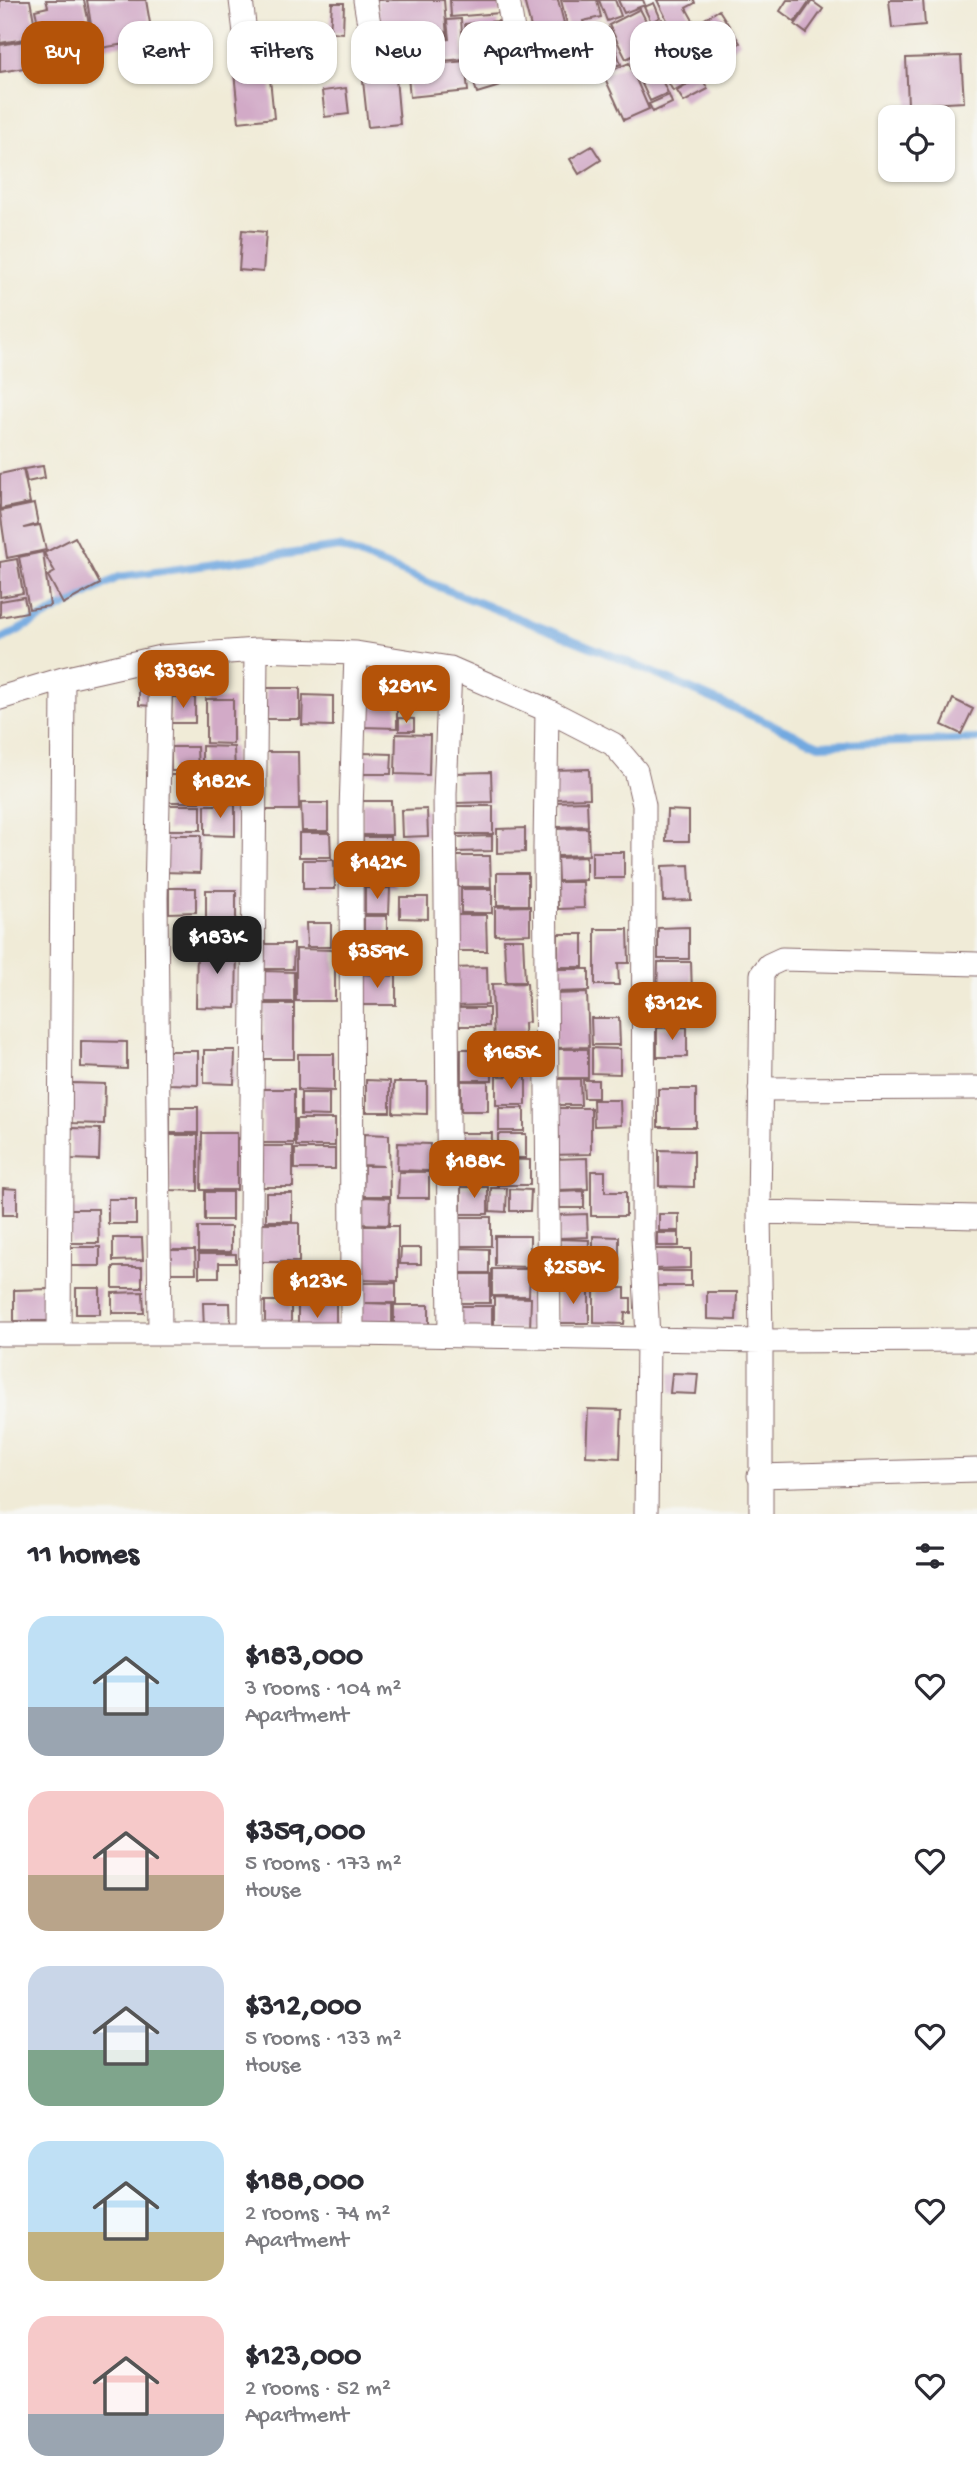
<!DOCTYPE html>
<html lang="en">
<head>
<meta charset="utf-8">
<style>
	:root { --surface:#fff; --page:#f7f7f7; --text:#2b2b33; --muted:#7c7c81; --accent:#b45309 }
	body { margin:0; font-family:"Gochi Hand",sans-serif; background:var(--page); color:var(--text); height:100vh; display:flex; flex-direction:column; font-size:26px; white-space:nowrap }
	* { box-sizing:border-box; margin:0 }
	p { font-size:23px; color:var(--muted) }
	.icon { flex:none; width:38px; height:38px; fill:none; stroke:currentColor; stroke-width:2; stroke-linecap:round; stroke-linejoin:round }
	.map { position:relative; height:1514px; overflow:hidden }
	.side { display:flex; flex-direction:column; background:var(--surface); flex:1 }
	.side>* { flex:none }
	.banner { position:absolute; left:21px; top:21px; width:936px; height:63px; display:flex; gap:14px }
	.buttons { position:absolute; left:878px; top:105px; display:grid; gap:14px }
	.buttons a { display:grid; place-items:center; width:77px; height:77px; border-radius:14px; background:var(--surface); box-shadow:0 2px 5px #0004; font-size:35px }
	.price { position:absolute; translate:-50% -60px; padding:0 16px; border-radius:14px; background:var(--accent); color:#fff; font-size:23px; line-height:46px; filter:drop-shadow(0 2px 4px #0008) }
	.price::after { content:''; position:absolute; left:50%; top:42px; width:21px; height:16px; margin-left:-10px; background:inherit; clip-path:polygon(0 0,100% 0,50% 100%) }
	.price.on { background:#222; color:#fff }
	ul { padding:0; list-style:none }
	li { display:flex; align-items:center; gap:21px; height:175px; padding:0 28px }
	li span { display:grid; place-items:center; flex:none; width:196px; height:140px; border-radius:21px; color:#555 }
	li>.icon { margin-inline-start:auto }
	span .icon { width:84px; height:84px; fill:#fffc; stroke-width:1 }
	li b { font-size:30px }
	h2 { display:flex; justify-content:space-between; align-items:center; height:84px; padding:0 28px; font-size:30px }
	.chip { padding:0 24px; border-radius:21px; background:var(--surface); box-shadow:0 2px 5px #0004; font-size:24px; line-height:63px }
	.chip.on { background:var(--accent); color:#fff }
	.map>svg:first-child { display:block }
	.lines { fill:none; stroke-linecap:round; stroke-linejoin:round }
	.stream { stroke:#72a9e0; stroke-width:8 }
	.building { fill:#d2aac7 }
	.street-casing { stroke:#846667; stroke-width:25 }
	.street { stroke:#fff; stroke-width:23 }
</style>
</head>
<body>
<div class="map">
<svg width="977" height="1514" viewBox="0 0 977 1514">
	<rect width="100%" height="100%" fill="#f6f6f2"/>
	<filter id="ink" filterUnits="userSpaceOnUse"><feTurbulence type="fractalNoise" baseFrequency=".0143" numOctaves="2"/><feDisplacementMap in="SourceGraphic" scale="14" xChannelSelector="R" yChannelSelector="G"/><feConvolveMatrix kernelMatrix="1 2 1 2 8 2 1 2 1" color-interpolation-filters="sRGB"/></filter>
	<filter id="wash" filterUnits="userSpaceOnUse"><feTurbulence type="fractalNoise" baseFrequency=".00686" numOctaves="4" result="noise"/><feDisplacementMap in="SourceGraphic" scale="28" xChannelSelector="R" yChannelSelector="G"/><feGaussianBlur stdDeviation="1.57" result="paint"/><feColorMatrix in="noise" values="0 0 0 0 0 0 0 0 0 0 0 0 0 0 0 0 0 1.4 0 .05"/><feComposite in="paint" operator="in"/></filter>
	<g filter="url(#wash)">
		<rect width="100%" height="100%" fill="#f0ebd7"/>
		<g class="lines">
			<!-- stream -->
			<path class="stream" d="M0,640l119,-63 220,-30 282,112 198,86 158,-6"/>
		</g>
		<g id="blocks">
			<!-- building -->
			<path class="building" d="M0,0h30l7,37 -37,6z
				M46,0h38l9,43 -48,10 -10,-43 13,-3z
				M87,0h59l5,29 -22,3 2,11 -36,6z
				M377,0h67l3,37 -66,5z
				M450,0h49l1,13 -49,4z
				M524,0h34l7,27 -32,8z
				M561,0h36l4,17 -18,4 1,4 -16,3z
				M599,0h16l6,16 -14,5z
				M618,0h25l2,5 -21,8z
				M657,0h37l1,3 -9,5 9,16 -21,10z
				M787,0h23l-15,22 -15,-11z
				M889,0h34l2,25 -33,3z
				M812,1l11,8 -17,24 -11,-8z
				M332,3h12l-1,30 -13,-1z
				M654,3l6,14 -9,5 -7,-15z
				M640,9l18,35 -32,15 -17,-34z
				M719,10l21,33 -42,27 -21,-34z
				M461,19l3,40 -34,3 -1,-21 20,-2 -2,-19z
				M662,19l10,16 -11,7 -10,-17z
				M498,21l3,34 -33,3 -3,-34z
				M608,28l13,36 -25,8 -13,-35z
				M572,30l4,14 -14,4 -4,-14z
				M151,32l2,13 -20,3 -2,-13z
				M555,35l5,21 -18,4 -5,-21z
				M675,38l23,39 -25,14 -22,-40z
				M37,39l5,26 -42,7v-27z
				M650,55l18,38 -18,8 -18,-38z
				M961,56l3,46 -56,3 -2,-47z
				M465,61l3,30 -58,6 -3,-30z
				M493,62l7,24 -23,7 -7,-23z
				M629,63l20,46 -25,11 -21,-46z
				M269,69l5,49 -35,4 -5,-50z
				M701,77l7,12 -24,13 -7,-11z
				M396,78l4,46 -32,3 -5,-46z
				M346,88l3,26 -24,3 -3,-26z
				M669,95l3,8 -19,9 -4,-8z
				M592,146l9,14 -22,14 -9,-15z
				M242,230l24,2 -3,40 -24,-2z
				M43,466l2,12 -18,4 -3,-13z
				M23,469l7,34 -30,6v-35z
				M34,504l4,20 -14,4 16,-3 6,25 -39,8 -7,-47z
				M75,537l25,47 -37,20 -15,-28 7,-4 -11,-19z
				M43,552l7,54 -21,3 -10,-52z
				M17,559l6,34 -23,4v-35z
				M24,597l3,15 -27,5v-16z
				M169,680h20v15h-20z
				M139,683l13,1v22l-13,-1z
				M266,688h34v31h-35z
				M363,691l34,1v36l-35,-1z
				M303,695l30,1v30l-31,-1z
				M172,697h23v26h-24z
				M206,699h27v45l-27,-1z
				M953,699l20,10 -12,25 -19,-9z
				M399,718l15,1v12h-15z
				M396,734l34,1 -1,40 -34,-1z
				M202,746l32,1 1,27h-33z
				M171,747h26l1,24h-27z
				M266,752h32l1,58h-33z
				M362,753l30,1 -1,20h-29z
				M589,769l1,29 -36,1 -2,-29z
				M491,772l1,30 -36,1 -1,-30z
				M170,775h31l-1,27h-31z
				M362,801h29l1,34h-30z
				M587,801l1,25 -33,1 -1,-25z
				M301,803h27v28h-26z
				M167,805h34v25h-34z
				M205,805h30v31l-30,-1z
				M453,806h40v28h-39z
				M427,809l1,27 -26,1 -1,-27z
				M667,810l22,1v30h-23z
				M525,828v24l-28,1v-24z
				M588,828l1,27 -32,1 -1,-27z
				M299,833h31l1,24h-32z
				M164,835h37l-1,38 -37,-1z
				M492,836v15l-35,1 -1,-15z
				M363,837h27v23h-26z
				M592,852h32v26h-32z
				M457,856h33l1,31h-33z
				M586,857v23l-28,1 -1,-23z
				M303,860h31l1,29h-32z
				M361,863h35v24h-35z
				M689,865l2,35 -28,1 -1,-35z
				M497,873h31v32h-31z
				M557,882h26l1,26 -26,1z
				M169,888h27v24l-27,1z
				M365,888h25l-1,26h-24z
				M461,889h31v24h-31z
				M206,890h30v35h-30z
				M400,897h28v22l-28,-1z
				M530,906v28l-35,1v-28z
				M452,915h34l1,36h-35z
				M364,916h23v56h-24v-28h15l-14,-1z
				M306,923h25v24h-24z
				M689,927v32h-31v-31z
				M595,929h33l1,34h-11l1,22h-24z
				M558,934h25v33h-25z
				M504,939h19l2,43h-19z
				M264,944h30l-1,25h-29z
				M197,945h40l-1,63 -40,-1z
				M296,949l39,1v51h-39z
				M658,962h33l1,32h-35z
				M487,967l1,38 -36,1 -1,-38z
				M554,969h35v22l-34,1z
				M265,971l29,1v30h-30z
				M359,974l37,2v29h-37z
				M527,983l2,39 -5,1 1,24h-31l-2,-63z
				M587,993l2,54 -34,1 -1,-54z
				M661,998h25v26h-24z
				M264,1004h30v55h-30z
				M458,1008h31v18h-30z
				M591,1018h28l1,27h-28z
				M687,1027v30h-30v-29z
				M81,1041l46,1v27l-46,-2z
				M592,1048l28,1v25l-28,-1z
				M461,1049h31v31h-31z
				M558,1049h30v29h-30z
				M204,1050h31l-1,34 -30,-1z
				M169,1051h29v34l-29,-1z
				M298,1054h36v37l-36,-1z
				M496,1076l30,1v28h-30z
				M556,1079h24l1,26h-25z
				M366,1080l24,1v31h-24z
				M583,1080h15v18h-14z
				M461,1081h27v30h-27z
				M394,1082h33v32l-34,-1z
				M72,1083l33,1 -1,40 -33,-1z
				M263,1089h31v54h-31z
				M658,1089h38v38h-38z
				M301,1093h28v23l-28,-1z
				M593,1100h27l1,25 -27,1z
				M170,1107h28v26h-28z
				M499,1108h25v23h-25z
				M550,1108h41v46l-41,1z
				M296,1119h39v27h-39z
				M71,1128l29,1 -1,31 -28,-1z
				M202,1133h35v57h-36z
				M456,1133h36l-1,33 -35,-1z
				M364,1134l25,1 1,61h-27l1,-30h20l-21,-1z
				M498,1134h28v24h-28z
				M170,1135h28v56l-28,-1z
				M398,1143l32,1 -1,27 -32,-1z
				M260,1146h33v41h-33z
				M295,1149h40v20h-40z
				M659,1150l35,1v36l-35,-1z
				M587,1158l1,31 -33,1 -1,-31z
				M497,1159l33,1v25h-33z
				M591,1171h14v21h21v24h-35z
				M399,1172h30v26h-31z
				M461,1187h27v27h-27z
				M3,1188l14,1v26h-14z
				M491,1188h16l-1,24 -16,-1z
				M510,1189l21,1 -1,21h-20z
				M584,1191v17h-24l-1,-16z
				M205,1192h27v28h-27z
				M266,1193h26v28h-26z
				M362,1197l28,1 -1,27 -28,-1z
				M108,1199h28v25h-28z
				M69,1209h29l1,34h-29z
				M587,1214l1,23 -29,1 -1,-23z
				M659,1214h20v17h-20z
				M460,1217h31v29h-31z
				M260,1223h39v39h-38z
				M360,1226h38v55l-38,-1z
				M198,1227h33v25h-33z
				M657,1233h22v13h-22z
				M495,1236h35v31l-35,-1z
				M593,1236l26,1v32h-26z
				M113,1238h29l1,22 -30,1z
				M558,1239l31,1 -1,32h-30z
				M71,1247h29v19h-29z
				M401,1248h20v16h-21z
				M458,1248l31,1v24h-31z
				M652,1249h39v19l-39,1z
				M160,1250h35l1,23h-35z
				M199,1254h37v9h-17v14h-20z
				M113,1267h29v21h-29z
				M492,1269h38l-1,27h-37z
				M656,1271h35v15h-35z
				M458,1274h32v29h-32z
				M561,1274h20v12h-20z
				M362,1283h34v20h-31l27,1v33l-32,-1z
				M76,1288h24v26h-24z
				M558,1288l31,1v34h-31z
				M594,1288h31v10h6v15h-6l-1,11 -30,-1z
				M49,1289v32h-35v-31z
				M143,1292l1,21h-32v-20z
				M707,1292h30l-1,28 -29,-1z
				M494,1297l37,1 -1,32h-36z
				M265,1301h26v30h-26z
				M298,1301h38v39h-38z
				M203,1303h27l1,28h-27z
				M394,1305h35v32h-35z
				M458,1306h34v32h-34z
				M672,1373l26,1 -2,20 -26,-1z
				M588,1409l34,1 -2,48 -34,-2z"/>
		</g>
	</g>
	<g filter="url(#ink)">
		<use href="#blocks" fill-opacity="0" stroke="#846667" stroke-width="2"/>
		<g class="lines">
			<!-- street casing -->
			<g class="street-casing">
				<path id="street" d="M241,0l7,57
					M365,0l10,60
					M508,0l6,36
					M0,698l63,-19 98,-22 95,-7 100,3 94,15 97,42 66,34 23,27 8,34 -1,431 5,102 -2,176
					M547,710l-2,139 4,487
					M760,1089l217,-1
					M759,1212l218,5
					M160,1333l-4,-435 5,-241
					M0,1334h352l409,7 216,-1
					M59,1334l4,-655
					M250,1334l6,-684
					M352,1334l-1,-523 5,-158
					M450,1335l-5,-541 5,-126
					M759,1476l218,-6
					M761,1514v-173l-2,-129 3,-238 7,-9 13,-6 195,5"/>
			</g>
			<!-- street -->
			<use href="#street" class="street"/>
		</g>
	</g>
</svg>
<div class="buttons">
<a><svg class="icon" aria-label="locate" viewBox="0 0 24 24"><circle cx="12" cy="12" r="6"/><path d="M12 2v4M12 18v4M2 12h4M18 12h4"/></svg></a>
</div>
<b class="price" style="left:183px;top:710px">$336K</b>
<b class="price" style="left:406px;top:725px">$281K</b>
<b class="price" style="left:220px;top:820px">$182K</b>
<b class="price" style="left:377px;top:901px">$142K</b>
<b class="price on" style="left:217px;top:976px">$183K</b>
<b class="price" style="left:377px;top:990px">$359K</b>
<b class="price" style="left:672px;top:1042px">$312K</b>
<b class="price" style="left:511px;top:1091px">$165K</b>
<b class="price" style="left:474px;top:1200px">$188K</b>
<b class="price" style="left:573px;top:1306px">$258K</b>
<b class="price" style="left:317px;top:1320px">$123K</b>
<div class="banner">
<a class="chip on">Buy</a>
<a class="chip">Rent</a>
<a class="chip">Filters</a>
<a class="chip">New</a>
<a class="chip">Apartment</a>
<a class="chip">House</a>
</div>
</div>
<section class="side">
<h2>11 homes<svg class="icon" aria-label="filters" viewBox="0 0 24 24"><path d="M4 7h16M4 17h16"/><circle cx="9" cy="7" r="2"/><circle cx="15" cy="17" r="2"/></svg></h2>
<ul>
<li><span style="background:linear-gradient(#bfe0f5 65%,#9aa5b1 0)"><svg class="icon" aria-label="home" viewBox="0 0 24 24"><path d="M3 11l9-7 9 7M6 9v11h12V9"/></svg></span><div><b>$183,000</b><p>3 rooms · 104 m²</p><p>Apartment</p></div><svg class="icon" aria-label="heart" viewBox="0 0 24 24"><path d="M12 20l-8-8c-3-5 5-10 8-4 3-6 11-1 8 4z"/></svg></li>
<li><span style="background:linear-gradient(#f6c9c9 60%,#b9a48a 0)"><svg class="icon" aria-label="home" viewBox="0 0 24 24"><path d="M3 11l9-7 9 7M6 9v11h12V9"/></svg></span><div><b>$359,000</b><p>5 rooms · 173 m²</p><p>House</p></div><svg class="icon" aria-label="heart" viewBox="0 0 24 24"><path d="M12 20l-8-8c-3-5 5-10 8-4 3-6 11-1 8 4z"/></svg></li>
<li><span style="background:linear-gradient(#c9d6e8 60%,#7fa58c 0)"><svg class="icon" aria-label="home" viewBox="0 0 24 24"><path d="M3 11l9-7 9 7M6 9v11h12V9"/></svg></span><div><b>$312,000</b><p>5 rooms · 133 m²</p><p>House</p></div><svg class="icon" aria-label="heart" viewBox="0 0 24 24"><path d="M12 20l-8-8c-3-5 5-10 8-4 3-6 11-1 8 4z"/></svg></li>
<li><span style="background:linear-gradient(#bfe0f5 65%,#c2b280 0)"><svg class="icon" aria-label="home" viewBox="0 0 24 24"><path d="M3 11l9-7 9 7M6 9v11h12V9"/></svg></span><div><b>$188,000</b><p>2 rooms · 74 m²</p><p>Apartment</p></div><svg class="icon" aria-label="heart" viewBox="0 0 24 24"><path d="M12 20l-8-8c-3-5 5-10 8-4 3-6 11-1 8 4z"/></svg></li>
<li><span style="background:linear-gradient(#f6c9c9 70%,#9aa5b1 0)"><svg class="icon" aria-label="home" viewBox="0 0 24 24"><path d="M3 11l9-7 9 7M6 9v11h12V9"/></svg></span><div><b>$123,000</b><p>2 rooms · 52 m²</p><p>Apartment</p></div><svg class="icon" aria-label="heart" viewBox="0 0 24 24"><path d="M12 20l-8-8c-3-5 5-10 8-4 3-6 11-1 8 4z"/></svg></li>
</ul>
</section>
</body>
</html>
